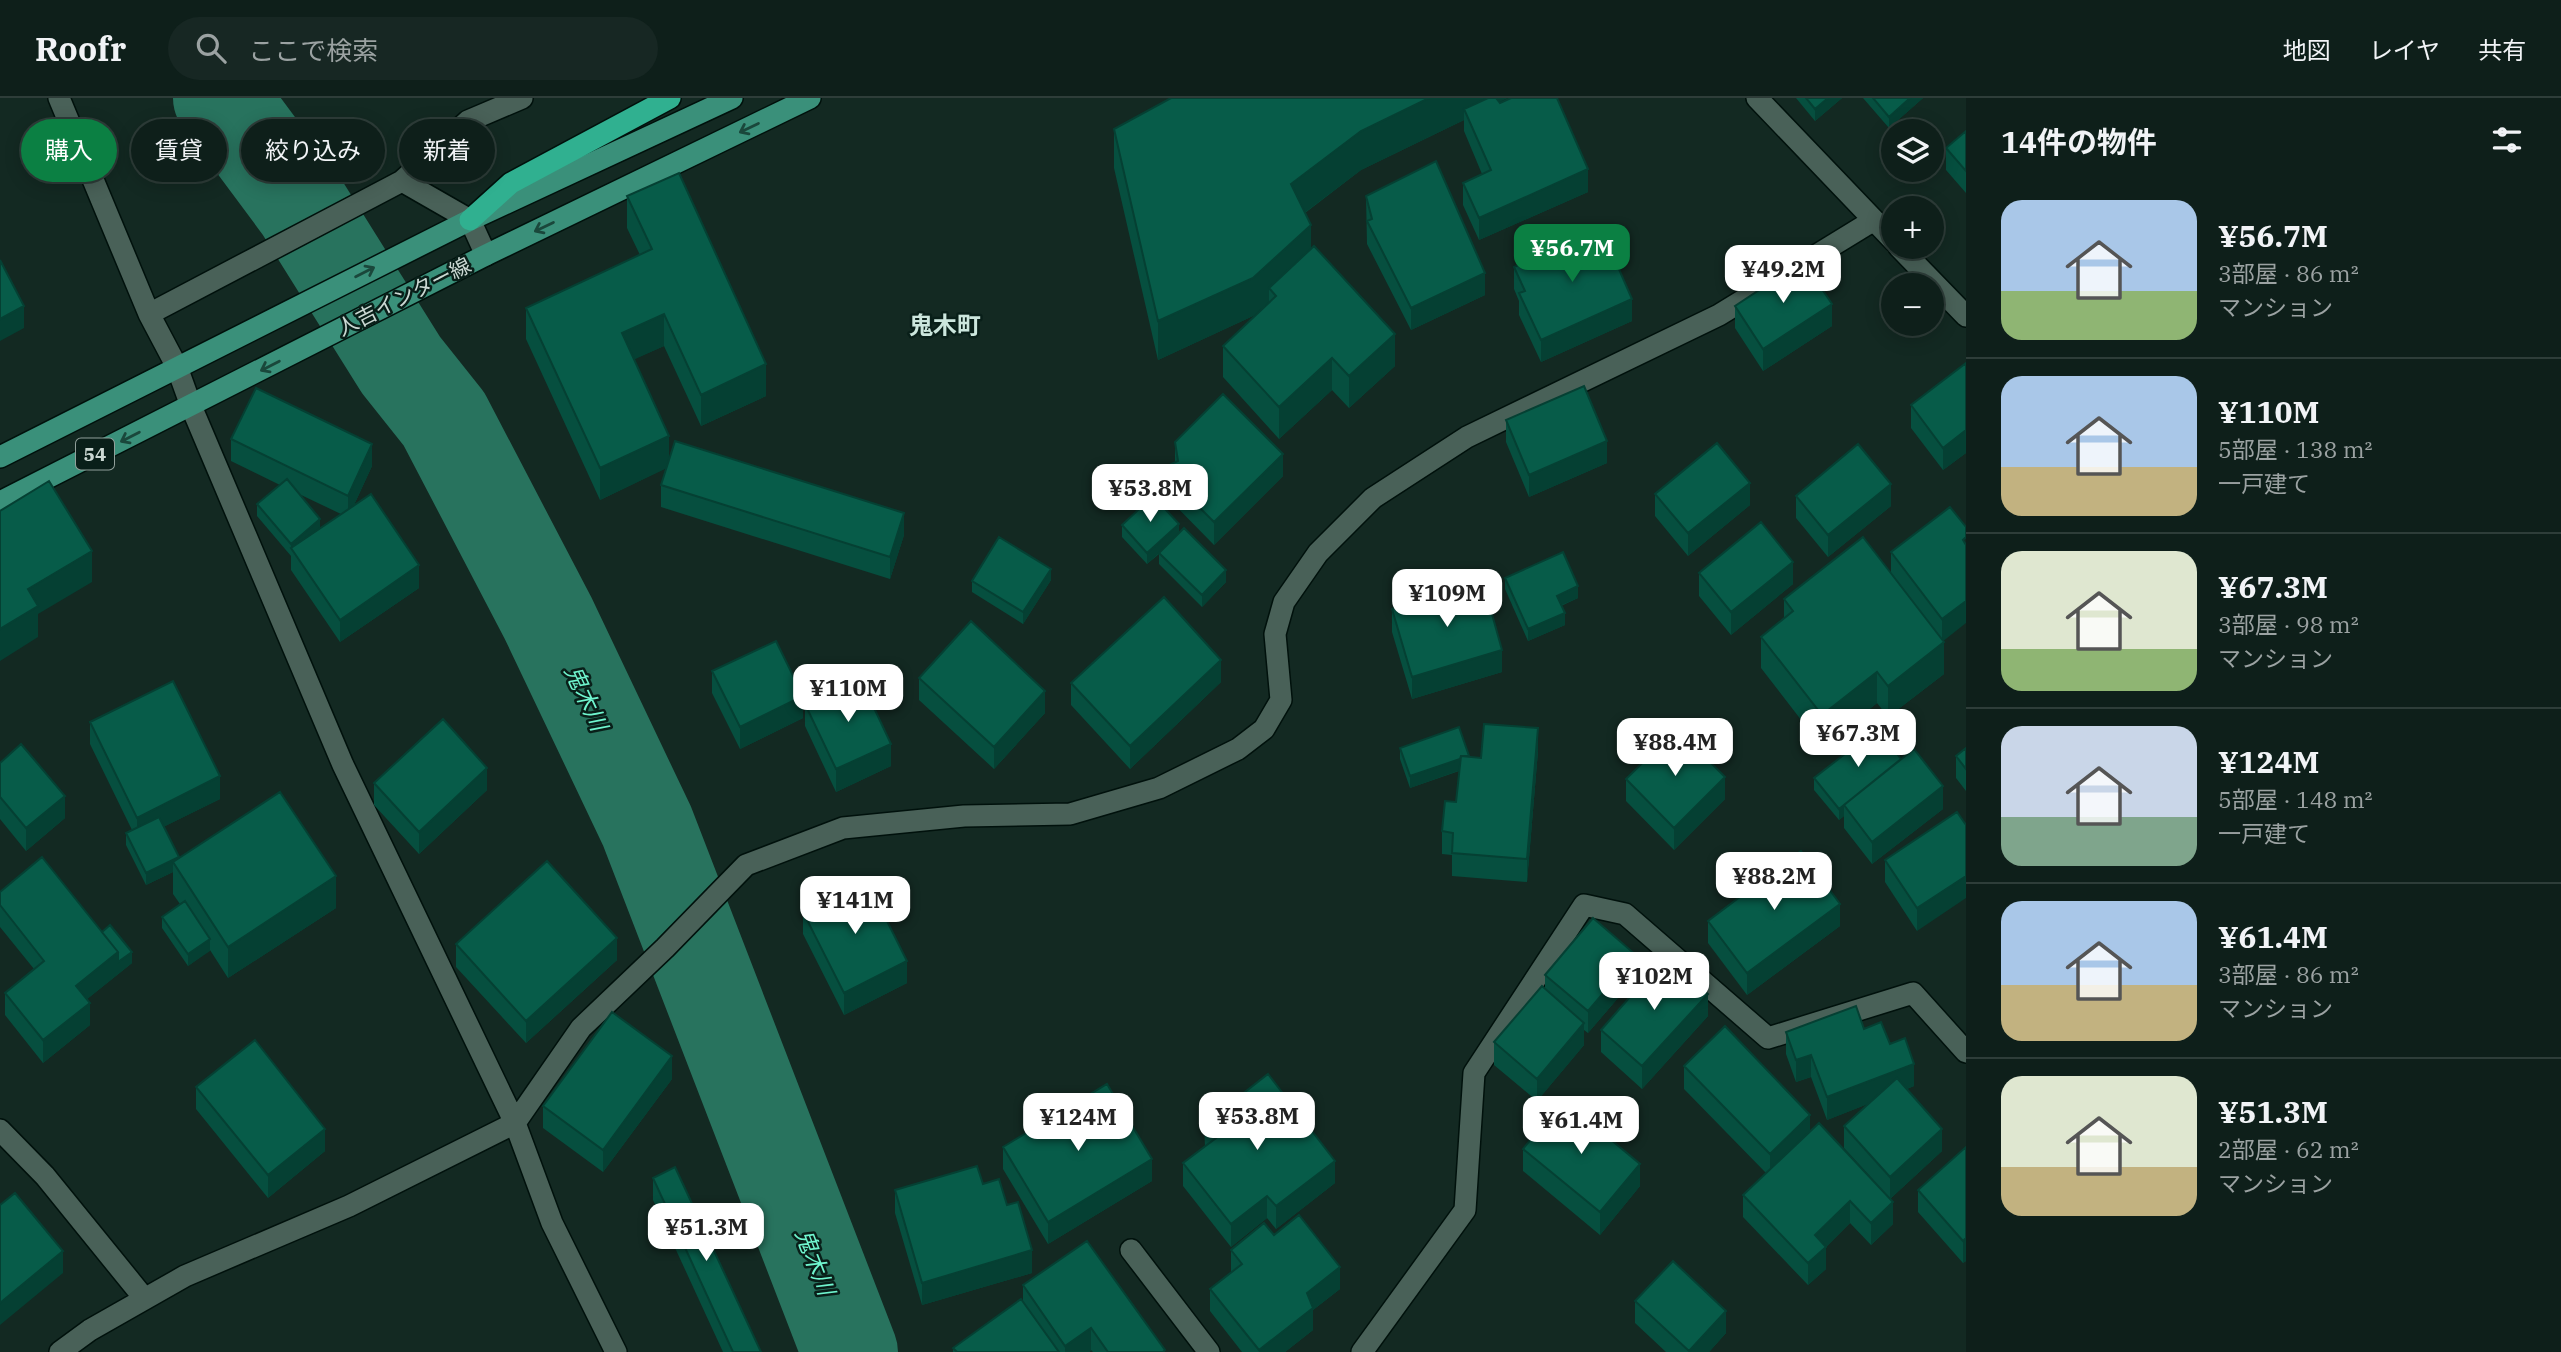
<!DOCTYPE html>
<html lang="ja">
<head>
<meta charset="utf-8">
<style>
	:root { --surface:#0e1f1a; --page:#172723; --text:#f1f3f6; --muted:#9ba2a2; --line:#2e3d39; --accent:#0b8043 }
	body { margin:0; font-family:"IBM Plex Serif","Noto Sans JP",serif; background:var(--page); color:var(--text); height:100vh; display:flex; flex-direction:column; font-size:26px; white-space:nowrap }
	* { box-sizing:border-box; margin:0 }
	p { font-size:23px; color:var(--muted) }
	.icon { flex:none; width:38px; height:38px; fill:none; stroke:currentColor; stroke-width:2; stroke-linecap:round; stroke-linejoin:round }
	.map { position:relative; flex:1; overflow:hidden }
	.details { display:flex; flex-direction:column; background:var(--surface); width:595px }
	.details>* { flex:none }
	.banner { position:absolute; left:21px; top:21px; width:665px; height:63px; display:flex; gap:14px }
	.fabs { position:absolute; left:1881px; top:21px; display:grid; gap:14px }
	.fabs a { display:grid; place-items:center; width:63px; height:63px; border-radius:50%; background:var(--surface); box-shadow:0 4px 18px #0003,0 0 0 2px var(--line); font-size:35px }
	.price { position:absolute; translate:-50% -60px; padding:0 16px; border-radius:14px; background:#fff; color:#222; font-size:23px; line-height:46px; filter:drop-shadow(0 2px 4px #0008) }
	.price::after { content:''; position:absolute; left:50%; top:42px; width:21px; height:16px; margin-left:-10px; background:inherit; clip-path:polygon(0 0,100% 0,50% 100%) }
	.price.on { background:var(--accent); color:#fff }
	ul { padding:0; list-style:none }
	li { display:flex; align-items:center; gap:21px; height:175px; padding:0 35px }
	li+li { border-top:2px solid var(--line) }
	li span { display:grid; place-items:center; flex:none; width:196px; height:140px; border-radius:21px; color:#555 }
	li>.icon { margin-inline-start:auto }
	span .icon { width:84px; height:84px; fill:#fffc; stroke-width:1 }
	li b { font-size:30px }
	h2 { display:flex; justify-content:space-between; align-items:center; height:84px; padding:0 35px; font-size:30px }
	.pill { padding:0 24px; border-radius:32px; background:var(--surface); box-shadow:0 4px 18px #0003,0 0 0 2px var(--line); font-size:24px; line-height:63px }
	.pill.on { background:var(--accent); color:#fff }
	header { display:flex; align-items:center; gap:42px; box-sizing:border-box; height:98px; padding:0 35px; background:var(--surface); border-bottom:2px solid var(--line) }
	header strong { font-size:33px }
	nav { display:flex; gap:38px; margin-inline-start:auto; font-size:24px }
	.search { width:490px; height:63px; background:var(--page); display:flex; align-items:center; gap:18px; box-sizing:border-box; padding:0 24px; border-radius:38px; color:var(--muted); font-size:26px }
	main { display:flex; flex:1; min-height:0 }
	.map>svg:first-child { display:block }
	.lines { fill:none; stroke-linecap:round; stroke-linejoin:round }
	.river { stroke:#28735e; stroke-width:96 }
	.minor-casing { stroke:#00110c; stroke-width:24 }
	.major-casing { stroke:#00110c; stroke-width:24 }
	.highway-casing { stroke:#00110c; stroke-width:24 }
	.minor { stroke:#496158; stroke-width:21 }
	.major { stroke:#3a907a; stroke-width:21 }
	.highway { stroke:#30b090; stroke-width:21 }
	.wall { fill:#064f3f; fill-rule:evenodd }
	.shaded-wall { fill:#054033 }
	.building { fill:#075c49; stroke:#054033; stroke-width:2 }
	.oneway { stroke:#1a473b }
	.labels { text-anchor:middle; stroke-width:5; stroke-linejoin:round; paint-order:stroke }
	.shield { fill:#091f19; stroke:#91a09b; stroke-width:2 }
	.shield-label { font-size:19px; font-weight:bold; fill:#cbd8d3 }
	.street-label { font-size:21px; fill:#cbd8d3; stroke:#091f19 }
	.water-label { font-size:23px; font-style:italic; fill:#70f6cf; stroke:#091f19 }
	.quarter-label { font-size:24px; font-weight:bold; fill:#cce6dd; stroke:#091f19 }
</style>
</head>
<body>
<header>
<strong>Roofr</strong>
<div class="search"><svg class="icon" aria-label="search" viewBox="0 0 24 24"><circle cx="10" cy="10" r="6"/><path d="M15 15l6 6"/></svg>ここで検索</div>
<nav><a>地図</a><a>レイヤ</a><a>共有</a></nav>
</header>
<main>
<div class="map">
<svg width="1966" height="1254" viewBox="0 0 1966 1254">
	<rect width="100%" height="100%" fill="#132922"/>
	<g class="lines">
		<!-- river -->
		<path class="river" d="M221,0l81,109 99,158 43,54 104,199 99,208 203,526"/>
		<!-- minor casing -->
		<g class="minor-casing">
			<path id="minor" d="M59,0l90,216 28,53 14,39 152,359 172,358 37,100 64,129
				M1757,0l137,143
				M1899,149l67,69
				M486,157l-16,-35 -68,-39 66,-60 54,-23
				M149,216l253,-133
				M0,1032l45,46 99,122
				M1131,1152l78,102
				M60,1254l30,-22 95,-54 164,-70 166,-83 66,-95 84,-80 81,-83 97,-37 121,-12 106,-2 89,-26 79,-39 26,-20 17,-29 -6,-66 9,-32 34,-49 55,-55 94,-61 252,-122 155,-95
				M1362,1254l103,-142 9,-137 110,-168 41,9 143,124 145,-45 53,59"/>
		</g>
		<!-- major casing -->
		<g class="major-casing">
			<path id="major" d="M0,359l470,-237 262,-122
				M0,404l486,-247 324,-157"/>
		</g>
		<!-- highway casing -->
		<g class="highway-casing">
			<path id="highway" d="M470,122l41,-37 159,-85"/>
		</g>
		<!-- minor -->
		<use href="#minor" class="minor"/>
		<!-- major -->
		<use href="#major" class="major"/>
		<!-- highway -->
		<use href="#highway" class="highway"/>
	</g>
	<!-- wall -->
	<path class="wall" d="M1796,0h46l-27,23z
		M1863,0h60l-34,30z
		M1499,4l89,90 -109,48 -16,-35v-22l19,-9 -18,-43v-11l-103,50 -56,43 6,36 84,117 -46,42 -17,-18 -53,49 -56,-62v-31l46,-44 -16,14 -95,44 -44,-192v-39z
		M1966,33v62l-20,-23v-22z
		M627,98l139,200 -65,30 -37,-80 -30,13 35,101 235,75 -14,44 -229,-72v-22l5,-17 -66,32 -74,-161v-31l114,-53 -13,-27z
		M1366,98l119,99 -74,35 -44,-86z
		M1514,169l118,54 -91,41 -22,-47v-14l-5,-12z
		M1735,208l97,20 -69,45 -28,-43z
		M1966,265v90l-23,17 -32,-42v-23z
		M1506,322l101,43 -78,34 -23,-55z
		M231,341l141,27 -18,39 65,83 -79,54 -49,-72v-14l-34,-40v-12l23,-19 -49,-24zM299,396l42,20 -21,14z
		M1175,344l108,34 -69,69 -53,-54v-22l14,-7z
		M1655,396l95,11 -62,51 -33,-40z
		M1796,398l95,10 -63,51 -32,-39z
		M1950,409l-7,134 1,33 -56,43 -11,-14 -55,44 -61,-79v-31l23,-18v-20l107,-25v-22z
		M1122,427l57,8 47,49 -24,25 -43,-43v-10l-12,10 -25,-27z
		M1699,475l94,11 -62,51 -32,-39z
		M1505,480l73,20 -17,8 4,19 -37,16 -23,-52z
		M1051,482l-28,44 -51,-32v-11z
		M1392,511l110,63 -90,27 -20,-67z
		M712,573l91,47 -63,31 -28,-56z
		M919,580l126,35 -51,56 -75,-69z
		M1221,584l-91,87 -59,-64v-22z
		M805,606l86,62 -55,26 -31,-66z
		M90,624l130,77 -57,28 16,32 157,49 -108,70 -18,-28 -22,16 -26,-38v-11l18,-13 -7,-10v-22l-27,13 -20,-40v-12l6,-3 -42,-86z
		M1400,650l81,10 57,-7 -11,131 -75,-6v-21l-10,-1v-23l14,-29 3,-31 -49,17 -10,-29z
		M1966,650v43l-10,-13v-22z
		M1901,661l42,50 -71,55 -28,-36v-12l-5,4 -25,-30v-12z
		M0,665l65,55 -39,33 -26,-32z
		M1626,681l99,20 -51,51 -48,-49z
		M374,685l113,7 -68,64 -45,-49z
		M1966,727l-49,106 -32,-49v-22z
		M0,794l102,40 30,31 -45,36 3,26 -47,38 -38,-48v-22l29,-24 -34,-42z
		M803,814l104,71 -63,32 -41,-81z
		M1708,823l132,5 -93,69 -39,-52z
		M456,846l161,16 -91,83 -70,-76z
		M1545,877l91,2 -48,56 -4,-3v15l-47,56 -43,-36v-23l51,-53z
		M1708,918l-66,73 -41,-37v-22z
		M1864,931l26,15 24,42 -7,3 35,62 -52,48 3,25 -22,21 -21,-22 -24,24v22l-18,16 -65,-68v-22l23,-22 -82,-84v-23l126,65 67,53 -33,-36v-22l26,-23 -43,17 -16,-43 -15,5 -10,-28v-22z
		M672,981l-69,93 -60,-44v-22z
		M196,989l129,64 -57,47 -72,-89z
		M1204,1026l131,59 -59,46 -9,-11 -36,29 -48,-61v-23l22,-16z
		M1003,1049l149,34 -104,63 -45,-75z
		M1966,1049v114l-3,2 -45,-51v-22z
		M1523,1051l117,37 -40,49 -77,-64z
		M653,1080l108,174h-38l-70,-152z
		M983,1086l49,89 -110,32 -27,-92v-23z
		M1274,1137l66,54 -27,21v20l-28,22h-43l-32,-41v-22l21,-16v-23z
		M1023,1187l142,67h-72l-2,-2 -2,2h-136v-4l70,-46z
		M1635,1203l91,32 -17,19h-43l-31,-29z"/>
	<!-- shaded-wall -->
	<path class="shaded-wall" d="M1429,0h79l-40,20 -4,-9v11l-103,50 -70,53v-39l70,-53z
		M1828,0h14l-27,23v-12z
		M1910,0h13l-34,30v-11z
		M1588,71v23l-109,48v-22z
		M1311,127v39l-42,24v14l-16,14 -95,44v-39z
		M1485,175v22l-74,35v-22z
		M1632,201v22l-91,41v-22z
		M1832,206v22l-69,45v-22z
		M24,208v22l-24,13v-22z
		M664,216v32l-42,19v-32z
		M1395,236v32l-46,42v-32z
		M1332,260v32l-53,49v-32z
		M766,266v32l-65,30v-31z
		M1966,332v23l-23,17v-22z
		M669,338v31l-69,33v-32z
		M1607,343v22l-78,34v-22z
		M372,346v22l-24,52v-22z
		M1283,356v22l-69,69v-23z
		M1750,385v22l-62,51v-23z
		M1891,386v22l-63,51v-22z
		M904,415v22l-14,44v-22z
		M320,421v12l-29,17v8v-12z
		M1179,426v11l-32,29v-11z
		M92,453v31l-54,32v23l-38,24v-32l28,-40z
		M1793,464v22l-62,51v-23z
		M419,467v23l-79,54v-22z
		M1051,471v11l-28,44v-12z
		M1226,472v12l-24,25v-12z
		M1578,488v12l-21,9v-11z
		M1966,503v22l-24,19v-23z
		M1565,515v12l-37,16v-12z
		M1944,544v32l-56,43v-31z
		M1502,552v22l-90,27v-22z
		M1221,562v22l-91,87v-23z
		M1877,574v31l-55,44v-32z
		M1045,593v22l-51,56v-22z
		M803,598v22l-63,31v-22z
		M1538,630v23l-11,131v-23z
		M891,646v22l-55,26v-23z
		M1469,658v11l-59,21v-12z
		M1901,662l-57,45v11l-5,4v-11z
		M487,670v22l-68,64v-22z
		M220,678v23l-83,41v-22z
		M1725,679v22l-51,51v-22z
		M1943,688v23l-71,55v-22z
		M65,698v22l-39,33v-23z
		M179,759v12l-6,-7v10l-27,13v-12z
		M336,778v32l-108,70v-31z
		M1966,778v22l-49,33v-23z
		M1840,806v22l-93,69v-22z
		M617,840v22l-91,83v-22z
		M210,841v12l-22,15v-12z
		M118,854h14v11l-56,45v-22z
		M1636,857v22l-48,56v-22z
		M907,863v22l-63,32v-22z
		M1708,896v22l-66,73v-23z
		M90,905v22l-47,38v-23z
		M1584,925v22l-47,56v-22z
		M1811,957v22l-15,5v-22z
		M672,958v23l-69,93v-22z
		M1914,966v22l-87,34v-23z
		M1810,1017v22l-40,40v-23z
		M325,1031v22l-57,47v-23z
		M1942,1031v22l-52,48v-22z
		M1152,1061v22l-104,63v-22z
		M1335,1063v22l-59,46v-23z
		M1640,1066v22l-40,49v-23z
		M1267,1098v22l-36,29v-23z
		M1850,1103v22l-26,26 2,-2v22l-18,16v-22l7,-28z
		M1893,1104v22l-22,21v-22z
		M1966,1140v23l-3,2v-22z
		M1032,1152v23l-110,32v-22z
		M63,1153v22l-63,52v-22z
		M1340,1169v22l-27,21v20l-28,22h-26v-2l48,-57z
		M1726,1213v22l-17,19h-20z
		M1091,1230v22l-2,2h-24v-6z"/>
	<!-- building -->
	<path class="building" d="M1171,0h258l-68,33 -70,53 20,41 -58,53 -95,43 -44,-192z
		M1488,0h8l4,5 11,-5h46l31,71 -109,49 -16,-35 28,-13 -27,-61z
		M1806,0h22l-13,11z
		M1873,0h37l-21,19z
		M1966,33v40l-20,-23z
		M1436,63l49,112 -74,35 -44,-87 5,-2 -6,-23z
		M679,75l87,191 -65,31 -37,-81 -42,19 47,103 -69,32 -74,-160 126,-59 -25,-53z
		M1601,130l31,71 -91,41 -22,-47 6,-2 -11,-24z
		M1314,148l81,88 -46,42 -17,-18 -53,49 -56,-61 53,-50 -7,-8z
		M0,162l24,46 -24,13z
		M1803,163l29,43 -69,45 -28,-43z
		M1966,265v67l-23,18 -32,-43z
		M1584,288l23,55 -78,34 -23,-55z
		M256,290l116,56 -24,52 -117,-57z
		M1223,296l60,60 -69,68 -53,-53 17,-8 -3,-19z
		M675,343l229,72 -14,44 -229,-72z
		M1717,345l33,40 -62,50 -33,-39z
		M1858,346l33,40 -63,51 -32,-39z
		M287,381l33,40 -29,25 -34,-40z
		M49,383l43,70 -64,38 10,17 -38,23v-118z
		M371,396l48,71 -79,55 -49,-72z
		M1153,398l26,28 -32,29 -25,-28z
		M1950,409l16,20v10l-3,3 3,5v56l-24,18 -51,-67z
		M1761,424l32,40 -62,50 -32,-39z
		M1184,430l42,42 -24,25 -43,-42z
		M999,439l52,32 -28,43 -51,-31z
		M1863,439l81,105 -56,44 -11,-14 -55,43 -61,-78 32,-26 -9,-12z
		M1563,454l15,34 -21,10 8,17 -37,16 -23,-51z
		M1483,484l19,68 -90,27 -20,-68z
		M1164,499l57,63 -91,86 -59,-63z
		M971,523l74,70 -51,56 -75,-69z
		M776,543l27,55 -63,31 -28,-56z
		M860,580l31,66 -55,25 -31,-65z
		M173,583l47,95 -83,42 -47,-96z
		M443,621l44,49 -68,64 -45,-49z
		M1484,626l54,4 -11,131 -75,-6 1,-20 -11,-2 3,-30 11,1 5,-46 20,2z
		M1459,629l10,29h-8l-1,3 -50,17 -10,-28z
		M1677,631l48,48 -51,51 -48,-49z
		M1877,631l24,30 -62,50 -25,-31z
		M21,646l44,52 -39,32 -26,-31v-34z
		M1966,650v21l-10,-13z
		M1914,651l29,37 -71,56 -28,-37z
		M280,694l56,84 -108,71 -55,-85z
		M1957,714l9,13v51l-49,32 -32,-48z
		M159,719l20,40 -33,16 -20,-40z
		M1801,753l39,53 -93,69 -39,-52z
		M42,759l76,95 -42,34 14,17 -47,37 -38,-47 39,-32 -44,-56v-13z
		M547,763l70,77 -91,83 -70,-77z
		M866,781l41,82 -63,32 -41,-81z
		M185,803l25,38 -22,15 -26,-37z
		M1593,820l43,37 -48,56 -43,-36z
		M110,827l22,27 -14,10v-10l-16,-20z
		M1665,859l43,37 -66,72 -41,-36z
		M1542,888l42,37 -47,56 -43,-37z
		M1856,908l8,23 17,-7 9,22 15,-6 9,26 -87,33 -16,-42 -15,5 -10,-28z
		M612,914l60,44 -69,94 -60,-44z
		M1725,928l85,89 -40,39 -86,-88z
		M255,942l70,89 -57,46 -72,-88z
		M1268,976l67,87 -59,45 -9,-10 -36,28 -48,-61 33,-25 -12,-14z
		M1897,980l45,51 -52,48 -46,-51z
		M1107,986l45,75 -104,63 -45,-75z
		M1563,1002l77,64 -40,48 -77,-63z
		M1819,1025l74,79 -22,21 -21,-22 -35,34 11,12 -18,16 -65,-68z
		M1966,1049v91l-3,3 -45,-51z
		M977,1068l6,18 16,-5 8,26 11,-3 14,48 -110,33 -27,-93z
		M675,1069l86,185h-28l-80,-174z
		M15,1095l48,58 -63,52v-98z
		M1299,1117l41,52 -33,26 6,15 -54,42 -49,-61 32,-25 -11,-14 33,-27 10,12z
		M1087,1143l78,109 -2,2h-55l-17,-24 -26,18 -42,-61z
		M1673,1163l53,50 -37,40 -54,-50z
		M1021,1201l38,53h-102l-4,-4z"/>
	<!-- one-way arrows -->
	<defs><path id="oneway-shaft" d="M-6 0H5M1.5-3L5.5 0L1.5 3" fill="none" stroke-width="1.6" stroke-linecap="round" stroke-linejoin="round" transform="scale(1.75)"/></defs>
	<g class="oneway">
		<use href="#oneway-shaft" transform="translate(749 30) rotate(154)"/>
		<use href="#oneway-shaft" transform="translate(544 129) rotate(154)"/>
		<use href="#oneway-shaft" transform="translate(365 174) rotate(-27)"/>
		<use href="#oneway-shaft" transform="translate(270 268) rotate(153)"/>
		<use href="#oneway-shaft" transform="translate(130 339) rotate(153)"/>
	</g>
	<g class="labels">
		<!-- shield labels -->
		<rect class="shield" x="76" y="340.5" width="38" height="31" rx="5"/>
		<g class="shield-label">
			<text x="95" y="363">54</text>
		</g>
		<!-- street labels -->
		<g class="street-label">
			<text transform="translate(404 199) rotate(-27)" y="7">人吉インター線</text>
		</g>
		<!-- water labels -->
		<g class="water-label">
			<text transform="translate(586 600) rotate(65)" y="8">鬼木川</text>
			<text transform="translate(815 1164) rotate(69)" y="8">鬼木川</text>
		</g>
		<!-- quarter labels -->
		<g class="quarter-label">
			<text x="945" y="236">鬼木町</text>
		</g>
	</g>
</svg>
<div class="fabs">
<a><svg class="icon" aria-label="layers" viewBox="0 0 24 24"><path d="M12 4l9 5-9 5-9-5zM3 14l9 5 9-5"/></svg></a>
<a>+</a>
<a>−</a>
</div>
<b class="price on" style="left:1572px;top:186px">¥56.7M</b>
<b class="price" style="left:1783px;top:207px">¥49.2M</b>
<b class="price" style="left:1150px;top:426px">¥53.8M</b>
<b class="price" style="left:1447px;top:531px">¥109M</b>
<b class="price" style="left:848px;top:626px">¥110M</b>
<b class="price" style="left:1858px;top:671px">¥67.3M</b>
<b class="price" style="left:1675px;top:680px">¥88.4M</b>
<b class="price" style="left:1774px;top:814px">¥88.2M</b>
<b class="price" style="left:855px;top:838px">¥141M</b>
<b class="price" style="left:1654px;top:914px">¥102M</b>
<b class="price" style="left:1257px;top:1054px">¥53.8M</b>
<b class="price" style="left:1078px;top:1055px">¥124M</b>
<b class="price" style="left:1581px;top:1058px">¥61.4M</b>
<b class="price" style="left:706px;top:1165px">¥51.3M</b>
<div class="banner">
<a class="pill on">購入</a>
<a class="pill">賃貸</a>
<a class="pill">絞り込み</a>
<a class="pill">新着</a>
</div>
</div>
<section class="details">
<h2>14件の物件<svg class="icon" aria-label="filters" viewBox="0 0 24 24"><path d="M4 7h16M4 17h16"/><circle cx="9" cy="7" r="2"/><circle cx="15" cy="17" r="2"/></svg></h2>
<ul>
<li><span style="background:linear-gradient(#a9c7e8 65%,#8fb573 0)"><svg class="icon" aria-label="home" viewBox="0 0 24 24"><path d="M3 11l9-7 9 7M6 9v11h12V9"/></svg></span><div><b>¥56.7M</b><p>3部屋 · 86 m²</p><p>マンション</p></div></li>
<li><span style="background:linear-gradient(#a9c7e8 65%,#c2b280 0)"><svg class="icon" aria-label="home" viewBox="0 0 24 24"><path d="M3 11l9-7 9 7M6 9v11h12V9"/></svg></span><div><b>¥110M</b><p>5部屋 · 138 m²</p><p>一戸建て</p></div></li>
<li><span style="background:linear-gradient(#dfe7d0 70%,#8fb573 0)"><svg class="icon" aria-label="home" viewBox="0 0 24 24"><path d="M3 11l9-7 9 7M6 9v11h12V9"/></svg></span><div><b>¥67.3M</b><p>3部屋 · 98 m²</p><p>マンション</p></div></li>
<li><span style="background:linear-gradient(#c9d6e8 65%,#7fa58c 0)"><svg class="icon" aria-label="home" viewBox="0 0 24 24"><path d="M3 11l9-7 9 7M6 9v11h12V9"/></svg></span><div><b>¥124M</b><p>5部屋 · 148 m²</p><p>一戸建て</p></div></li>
<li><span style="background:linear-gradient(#a9c7e8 60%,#c2b280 0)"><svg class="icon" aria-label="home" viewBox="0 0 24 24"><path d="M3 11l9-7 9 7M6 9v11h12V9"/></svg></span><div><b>¥61.4M</b><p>3部屋 · 86 m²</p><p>マンション</p></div></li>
<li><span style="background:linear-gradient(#dfe7d0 65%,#c2b280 0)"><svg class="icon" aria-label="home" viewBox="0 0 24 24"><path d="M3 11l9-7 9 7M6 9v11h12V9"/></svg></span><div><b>¥51.3M</b><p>2部屋 · 62 m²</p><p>マンション</p></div></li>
</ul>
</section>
</main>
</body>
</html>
